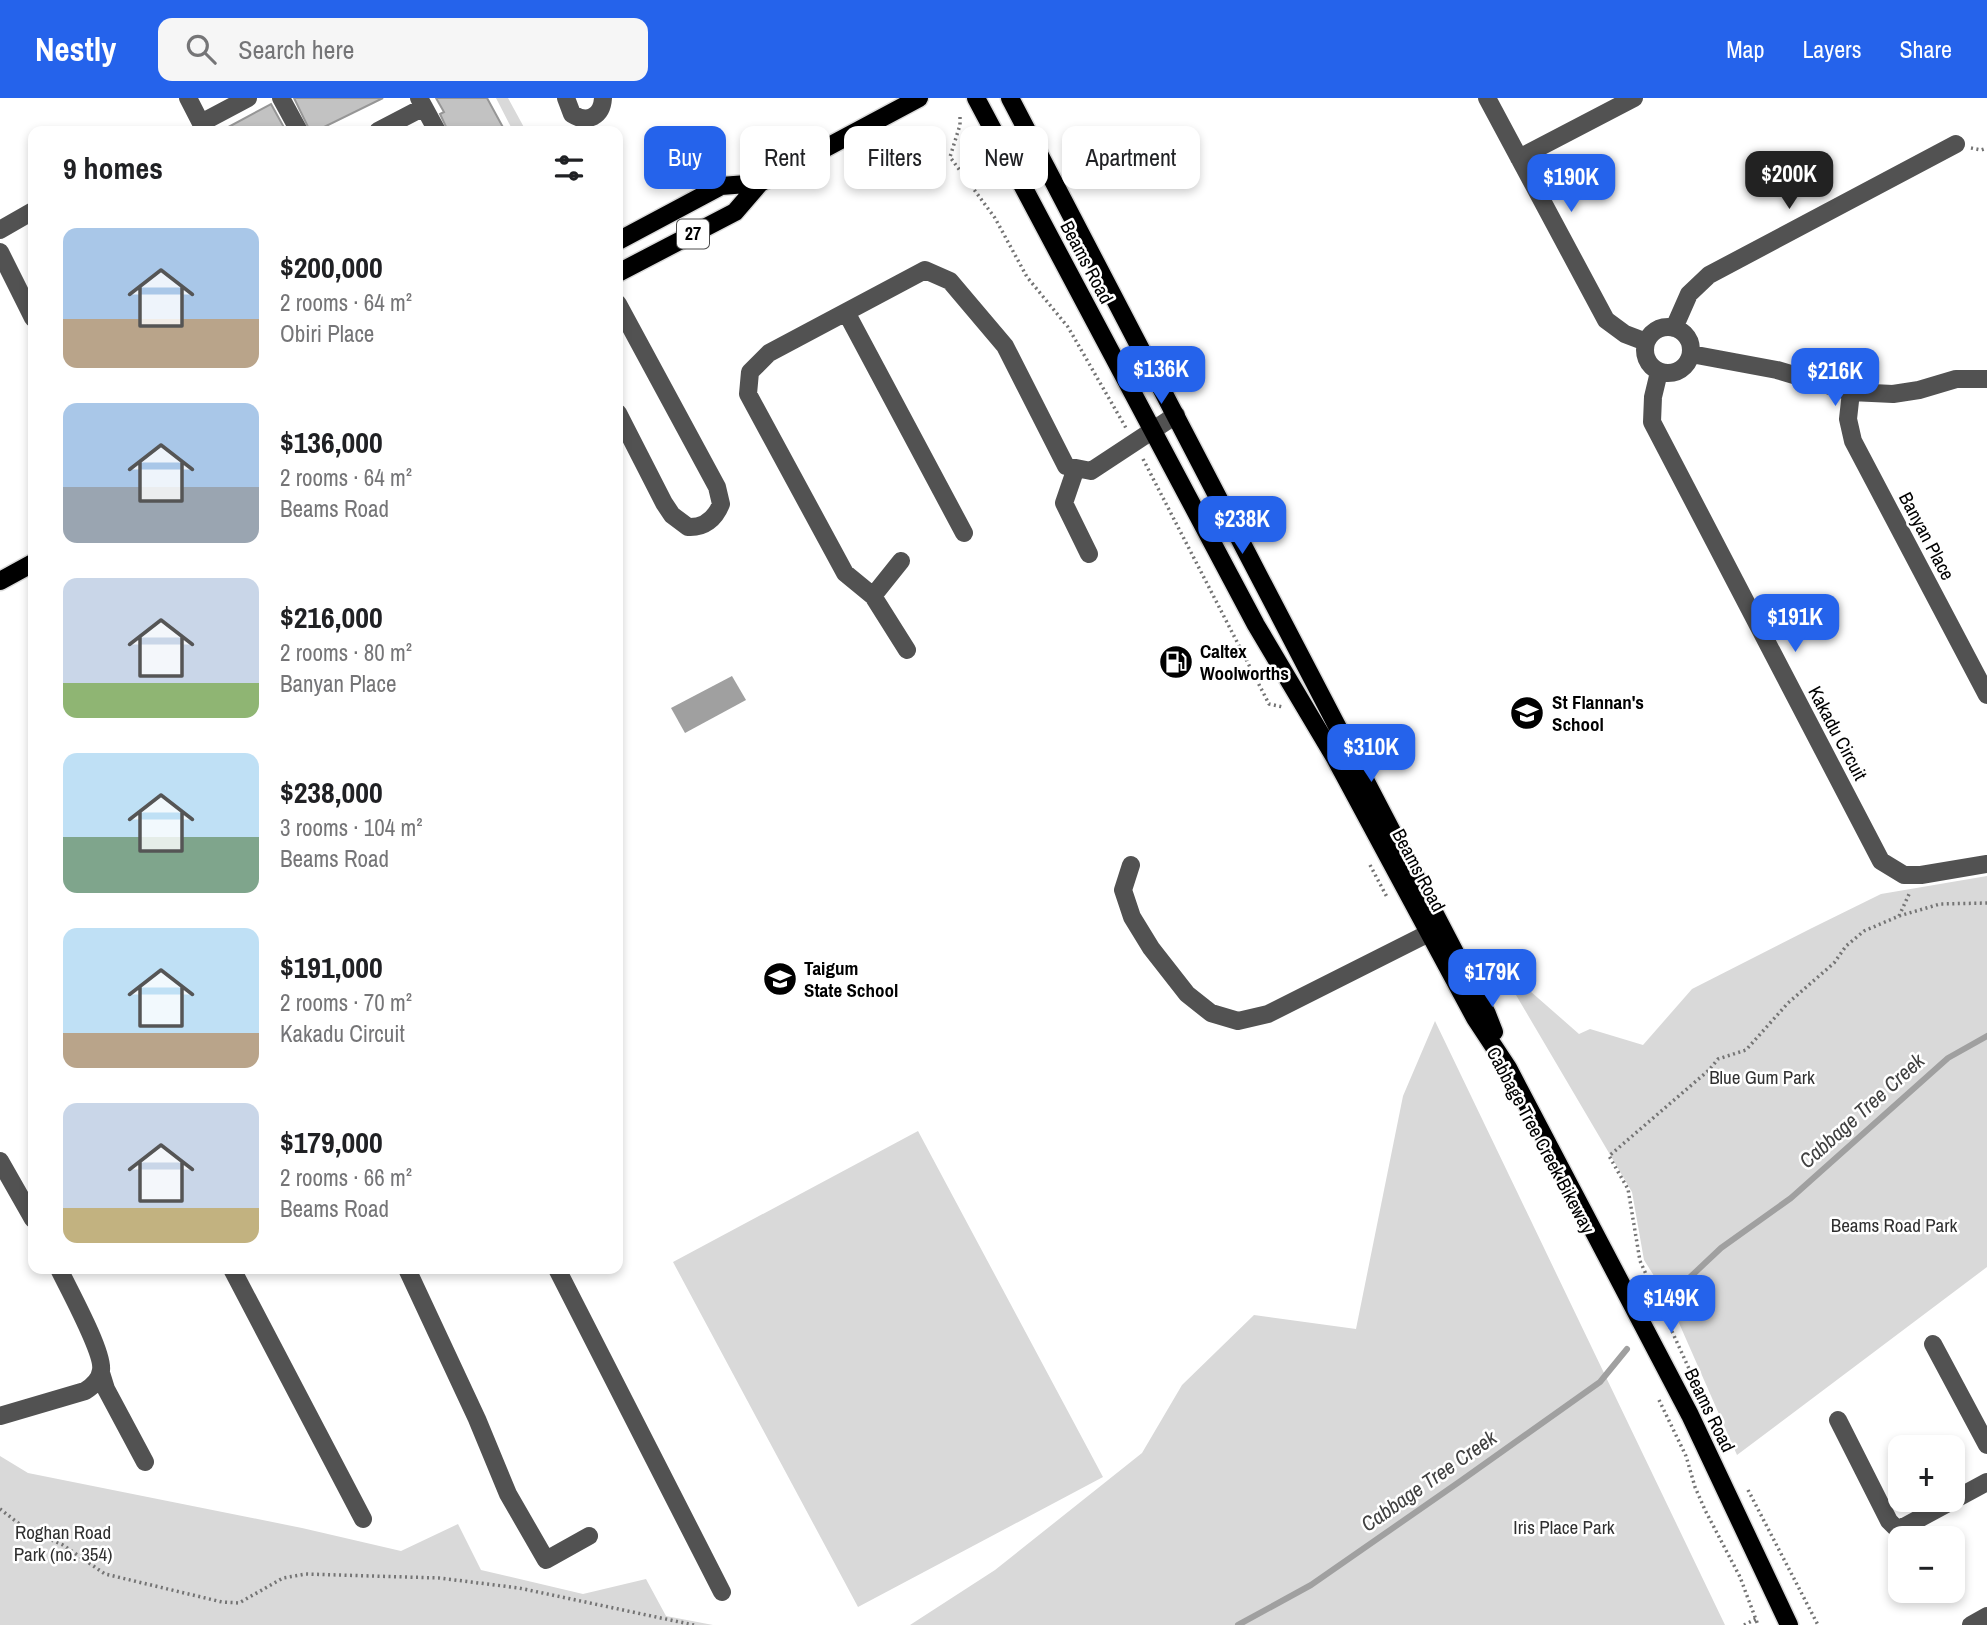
<!DOCTYPE html>
<html lang="en">
<head>
<meta charset="utf-8">
<style>
	:root { --surface:#fff; --page:#f6f6f6; --text:#202124; --muted:#757577; --accent:#2563eb }
	body { margin:0; font-family:"Archivo Narrow",sans-serif; background:var(--page); color:var(--text); height:100vh; display:flex; flex-direction:column; font-size:26px; white-space:nowrap }
	* { box-sizing:border-box; margin:0 }
	p { font-size:23px; color:var(--muted) }
	.icon { flex:none; width:38px; height:38px; fill:none; stroke:currentColor; stroke-width:2; stroke-linecap:round; stroke-linejoin:round }
	.map { position:relative; flex:1; overflow:hidden }
	.sheet { position:absolute; left:28px; top:28px; width:595px; height:1148px; display:flex; flex-direction:column; background:var(--surface); border-radius:14px; box-shadow:0 4px 10px #0003 }
	.sheet>* { flex:none }
	.top-card { position:absolute; left:644px; top:28px; width:665px; height:63px; display:flex; gap:14px }
	.tools { position:absolute; left:1888px; top:1337px; display:grid; gap:14px }
	.tools a { display:grid; place-items:center; width:77px; height:77px; border-radius:14px; background:var(--surface); box-shadow:0 4px 10px #0003; font-size:35px }
	.price { position:absolute; translate:-50% -60px; padding:0 16px; border-radius:14px; background:var(--accent); color:#fff; font-size:23px; line-height:46px; filter:drop-shadow(0 2px 4px #0008) }
	.price::after { content:''; position:absolute; left:50%; top:42px; width:21px; height:16px; margin-left:-10px; background:inherit; clip-path:polygon(0 0,100% 0,50% 100%) }
	.price.on { background:#222; color:#fff }
	ul { padding:0; list-style:none }
	li { display:flex; align-items:center; gap:21px; height:175px; padding:0 35px }
	li span { display:grid; place-items:center; flex:none; width:196px; height:140px; border-radius:14px; color:#555 }
	li>.icon { margin-inline-start:auto }
	span .icon { width:84px; height:84px; fill:#fffc; stroke-width:1 }
	li b { font-size:30px }
	h2 { display:flex; justify-content:space-between; align-items:center; height:84px; padding:0 35px; font-size:30px }
	.pill { padding:0 24px; border-radius:14px; background:var(--surface); box-shadow:0 4px 10px #0003; font-size:24px; line-height:63px }
	.pill.on { background:var(--accent); color:#fff }
	header { display:flex; align-items:center; gap:42px; box-sizing:border-box; height:98px; padding:0 35px; background:var(--accent); color:#fff }
	header strong { font-size:33px }
	nav { display:flex; gap:38px; margin-inline-start:auto; font-size:24px }
	.search { width:490px; height:63px; background:var(--page); display:flex; align-items:center; gap:18px; box-sizing:border-box; padding:0 24px; border-radius:14px; color:var(--muted); font-size:26px }
	.map>svg:first-child { display:block }
	.green { fill:#d9d9d9 }
	.water { fill:#a0a0a0 }
	.lines { fill:none; stroke-linecap:round; stroke-linejoin:round }
	.stream { stroke:#a0a0a0; stroke-width:6 }
	.building { fill:#c2c2c2; stroke:#969696; stroke-width:2 }
	.major-casing { stroke:#dbdbdb; stroke-width:21 }
	.path { stroke:#747474; stroke-width:3.5; stroke-dasharray:2 3.5; stroke-linecap:butt }
	.minor { stroke:#525252; stroke-width:18 }
	.major { stroke:#000; stroke-width:18 }
	.labels { text-anchor:middle; stroke-width:5; stroke-linejoin:round; paint-order:stroke }
	.shield { fill:#fff; stroke:#4c4c4c; stroke-width:2 }
	.shield-label { font-size:18px; font-weight:bold; fill:#000 }
	.street-label { font-size:19px; fill:#000; stroke:#fff }
	.poi-label { font-size:19px; font-weight:bold; fill:#000; stroke:#fff; text-anchor:start }
	.park-label { font-size:19px; fill:#303030; stroke:#fff }
	.water-label { font-size:21px; font-style:italic; fill:#414141; stroke:#fff }
</style>
</head>
<body>
<header>
<strong>Nestly</strong>
<div class="search"><svg class="icon" aria-label="search" viewBox="0 0 24 24"><circle cx="10" cy="10" r="6"/><path d="M15 15l6 6"/></svg>Search here</div>
<nav><a>Map</a><a>Layers</a><a>Share</a></nav>
</header>
<div class="map">
<svg width="1987" height="1527" viewBox="0 0 1987 1527">
	<rect width="100%" height="100%" fill="#fff"/>
	<!-- green -->
	<path class="green" d="M496,0h12l18,33h-13z
		M1987,778v391l-250,188 -69,-157 -24,-38 -12,-68 -136,-231 83,73 11,-5 53,16 49,-56 120,-61 69,-34z
		M1435,923l290,604h-815l85,-55 147,-117 40,-68 72,-70 102,14 47,-233z
		M918,1033l185,346 -245,130 -185,-345z
		M0,1358l28,17 274,55 99,23 57,-27 23,46 102,24 63,-15 20,37 47,9h-713z"/>
	<!-- water -->
	<path class="water" d="M732,578l14,24 -61,33 -14,-25z"/>
	<g class="lines">
		<!-- stream -->
		<path class="stream" d="M1668,1200l53,-50 70,-50 157,-140 39,-22
			M1238,1527l73,-40 151,-105 138,-98 27,-33"/>
	</g>
	<!-- building -->
	<path class="building" d="M294,0h89l-67,33h-6z
		M436,0h51l18,33h-57l-8,-17 4,-2z
		M271,6l15,27h-65z"/>
	<g class="lines">
		<!-- major casing -->
		<g class="major-casing">
			<path id="major" d="M976,0l280,527 79,133 140,260 33,50 182,347 99,210
				M1010,0c160,305 317,611 477,916l7,18
				M618,143l103,-55 39,-3
				M618,175l117,-61 25,-29 159,-85
				M0,483l33,-18"/>
		</g>
		<!-- path -->
		<path class="path" d="M960,19v8l-10,32 45,61 32,59 41,50 58,101
			M1971,50l10,2 6,-2
			M1143,361l126,245 14,3
			M1370,767l18,34
			M1899,818l11,-24
			M1691,1275l-51,-112 -12,-72 -19,-33 100,-86 9,-11 28,-9 42,-47 46,-40 12,-17 18,-15 35,-15 41,-12 47,-1
			M1659,1302l27,56 9,31 10,23 35,67 18,48
			M1748,1392l70,135
			M0,1411l26,20 37,16 42,29 117,28 17,1 44,-25 23,-4 133,4 80,10 175,37
			M1744,1527l12,-6"/>
		<!-- minor -->
		<path class="minor" d="M188,0l17,33
			M281,0l18,33
			M419,0l18,33
			M566,0l6,16c16,10 30,2 31,-16
			M1487,0l119,222 19,14 21,8
			M201,25l47,-25
			M378,33l46,-24
			M1519,60l115,-60
			M0,132l33,-19
			M0,154l33,66
			M618,206l99,183 4,17c-6,15 -17,24 -33,23l-16,-12 -8,-12 -46,-90
			M846,214l118,221
			M1645 252a23 23 0 1 1 46 0a23 23 0 1 1-46 0Z
			M1674,230l15,-34 20,-19 247,-131
			M1691,256l86,16 74,22 42,2 26,-4 37,-11h31
			M1659,274l-6,25 -1,25 229,439 23,14h17l66,-11
			M1851,294l-3,27 5,22 134,254
			M1076,370l-12,35 25,51
			M873,498l28,-35
			M907,552l-34,-54 -28,-23 -97,-179 2,-22 19,-19 156,-83 25,11 55,65 61,120 25,5 85,-56
			M1131,767l-8,25 9,27 19,31 36,46 24,19 27,8 30,-7 161,-81
			M0,1063l33,58
			M232,1171l131,250
			M407,1171l70,150 31,75 38,66 43,-24
			M557,1171l165,323
			M1933,1246l54,101
			M101,1275l5,16 39,73
			M0,1318l85,-25c8,-5 15,-11 16,-21 3,-17 -33,-82 -42,-101
			M1838,1322l51,101 6,6 7,1 85,-46
			M1971,1527l16,-9"/>
		<!-- major -->
		<use href="#major" class="major"/>
	</g>
	<!-- icons -->
	<defs>
		<g id="fuel-disc" transform="scale(1.75)"><circle r="9.5" fill="#000" stroke="#fff"/><path d="M-5.5-6h7V0h2V4h1.3V-2.5L3-4.5l.8-.8L6-3V5H2.5V1h-1V6h-7ZM-4.2-4.7v3.2H.2V-4.7Z" fill="#fff"/></g>
		<g id="school-disc" transform="scale(1.75)"><circle r="9.5" fill="#000" stroke="#fff"/><path d="M0-5L7-2L0 1L-7-2ZM-4 1L0 2.5L4 1V4Q0 6-4 4Z" fill="#fff"/></g>
	</defs>
	<g fill-rule="evenodd">
		<use href="#fuel-disc" x="1176" y="564"/>
		<use href="#school-disc" x="1527" y="615"/>
		<use href="#school-disc" x="780" y="881"/>
	</g>
	<g class="labels">
		<!-- shield labels -->
		<rect class="shield" x="677" y="121.5" width="32" height="29" rx="5"/>
		<g class="shield-label">
			<text x="693" y="142">27</text>
		</g>
		<!-- street labels -->
		<g class="street-label">
			<text transform="translate(1087 164) rotate(62)" y="7">Beams Road</text>
			<text transform="translate(1927 438) rotate(62)" y="7">Banyan Place</text>
			<text transform="translate(1838 635) rotate(62)" y="7">Kakadu Circuit</text>
			<text transform="translate(1419 772) rotate(62)" y="7">Beams Road</text>
			<text transform="translate(1541 1042) rotate(62)" y="7">Cabbage Tree Creek Bikeway</text>
			<text transform="translate(1710 1312) rotate(64)" y="7">Beams Road</text>
		</g>
		<!-- poi labels -->
		<g class="poi-label">
			<text x="1200" y="560">Caltex<tspan x="1200" dy="22">Woolworths</tspan></text>
			<text x="1552" y="611">St Flannan's<tspan x="1552" dy="22">School</tspan></text>
			<text x="804" y="877">Taigum<tspan x="804" dy="22">State School</tspan></text>
		</g>
		<!-- park labels -->
		<g class="park-label">
			<text x="1762" y="986">Blue Gum Park</text>
			<text x="1894" y="1134">Beams Road Park</text>
			<text x="1564" y="1436">Iris Place Park</text>
			<text x="63" y="1441">Roghan Road<tspan x="63" dy="22">Park (no. 354)</tspan></text>
		</g>
		<!-- water labels -->
		<g class="water-label">
			<text transform="translate(1862 1013) rotate(-42)" y="7">Cabbage Tree Creek</text>
			<text transform="translate(1429 1383) rotate(-35)" y="7">Cabbage Tree Creek</text>
		</g>
	</g>
</svg>
<div class="tools">
<a>+</a>
<a>−</a>
</div>
<b class="price on" style="left:1789px;top:113px">$200K</b>
<b class="price" style="left:1571px;top:116px">$190K</b>
<b class="price" style="left:1161px;top:308px">$136K</b>
<b class="price" style="left:1835px;top:310px">$216K</b>
<b class="price" style="left:1242px;top:458px">$238K</b>
<b class="price" style="left:1795px;top:556px">$191K</b>
<b class="price" style="left:1371px;top:686px">$310K</b>
<b class="price" style="left:1492px;top:911px">$179K</b>
<b class="price" style="left:1671px;top:1237px">$149K</b>
<div class="top-card">
<a class="pill on">Buy</a>
<a class="pill">Rent</a>
<a class="pill">Filters</a>
<a class="pill">New</a>
<a class="pill">Apartment</a>
</div>
<section class="sheet">
<h2>9 homes<svg class="icon" aria-label="filters" viewBox="0 0 24 24"><path d="M4 7h16M4 17h16"/><circle cx="9" cy="7" r="2"/><circle cx="15" cy="17" r="2"/></svg></h2>
<ul>
<li><span style="background:linear-gradient(#a9c7e8 65%,#b9a48a 0)"><svg class="icon" aria-label="home" viewBox="0 0 24 24"><path d="M3 11l9-7 9 7M6 9v11h12V9"/></svg></span><div><b>$200,000</b><p>2 rooms · 64 m²</p><p>Obiri Place</p></div></li>
<li><span style="background:linear-gradient(#a9c7e8 60%,#9aa5b1 0)"><svg class="icon" aria-label="home" viewBox="0 0 24 24"><path d="M3 11l9-7 9 7M6 9v11h12V9"/></svg></span><div><b>$136,000</b><p>2 rooms · 64 m²</p><p>Beams Road</p></div></li>
<li><span style="background:linear-gradient(#c9d6e8 75%,#8fb573 0)"><svg class="icon" aria-label="home" viewBox="0 0 24 24"><path d="M3 11l9-7 9 7M6 9v11h12V9"/></svg></span><div><b>$216,000</b><p>2 rooms · 80 m²</p><p>Banyan Place</p></div></li>
<li><span style="background:linear-gradient(#bfe0f5 60%,#7fa58c 0)"><svg class="icon" aria-label="home" viewBox="0 0 24 24"><path d="M3 11l9-7 9 7M6 9v11h12V9"/></svg></span><div><b>$238,000</b><p>3 rooms · 104 m²</p><p>Beams Road</p></div></li>
<li><span style="background:linear-gradient(#bfe0f5 75%,#b9a48a 0)"><svg class="icon" aria-label="home" viewBox="0 0 24 24"><path d="M3 11l9-7 9 7M6 9v11h12V9"/></svg></span><div><b>$191,000</b><p>2 rooms · 70 m²</p><p>Kakadu Circuit</p></div></li>
<li><span style="background:linear-gradient(#c9d6e8 75%,#c2b280 0)"><svg class="icon" aria-label="home" viewBox="0 0 24 24"><path d="M3 11l9-7 9 7M6 9v11h12V9"/></svg></span><div><b>$179,000</b><p>2 rooms · 66 m²</p><p>Beams Road</p></div></li>
</ul>
</section>
</div>
</body>
</html>
